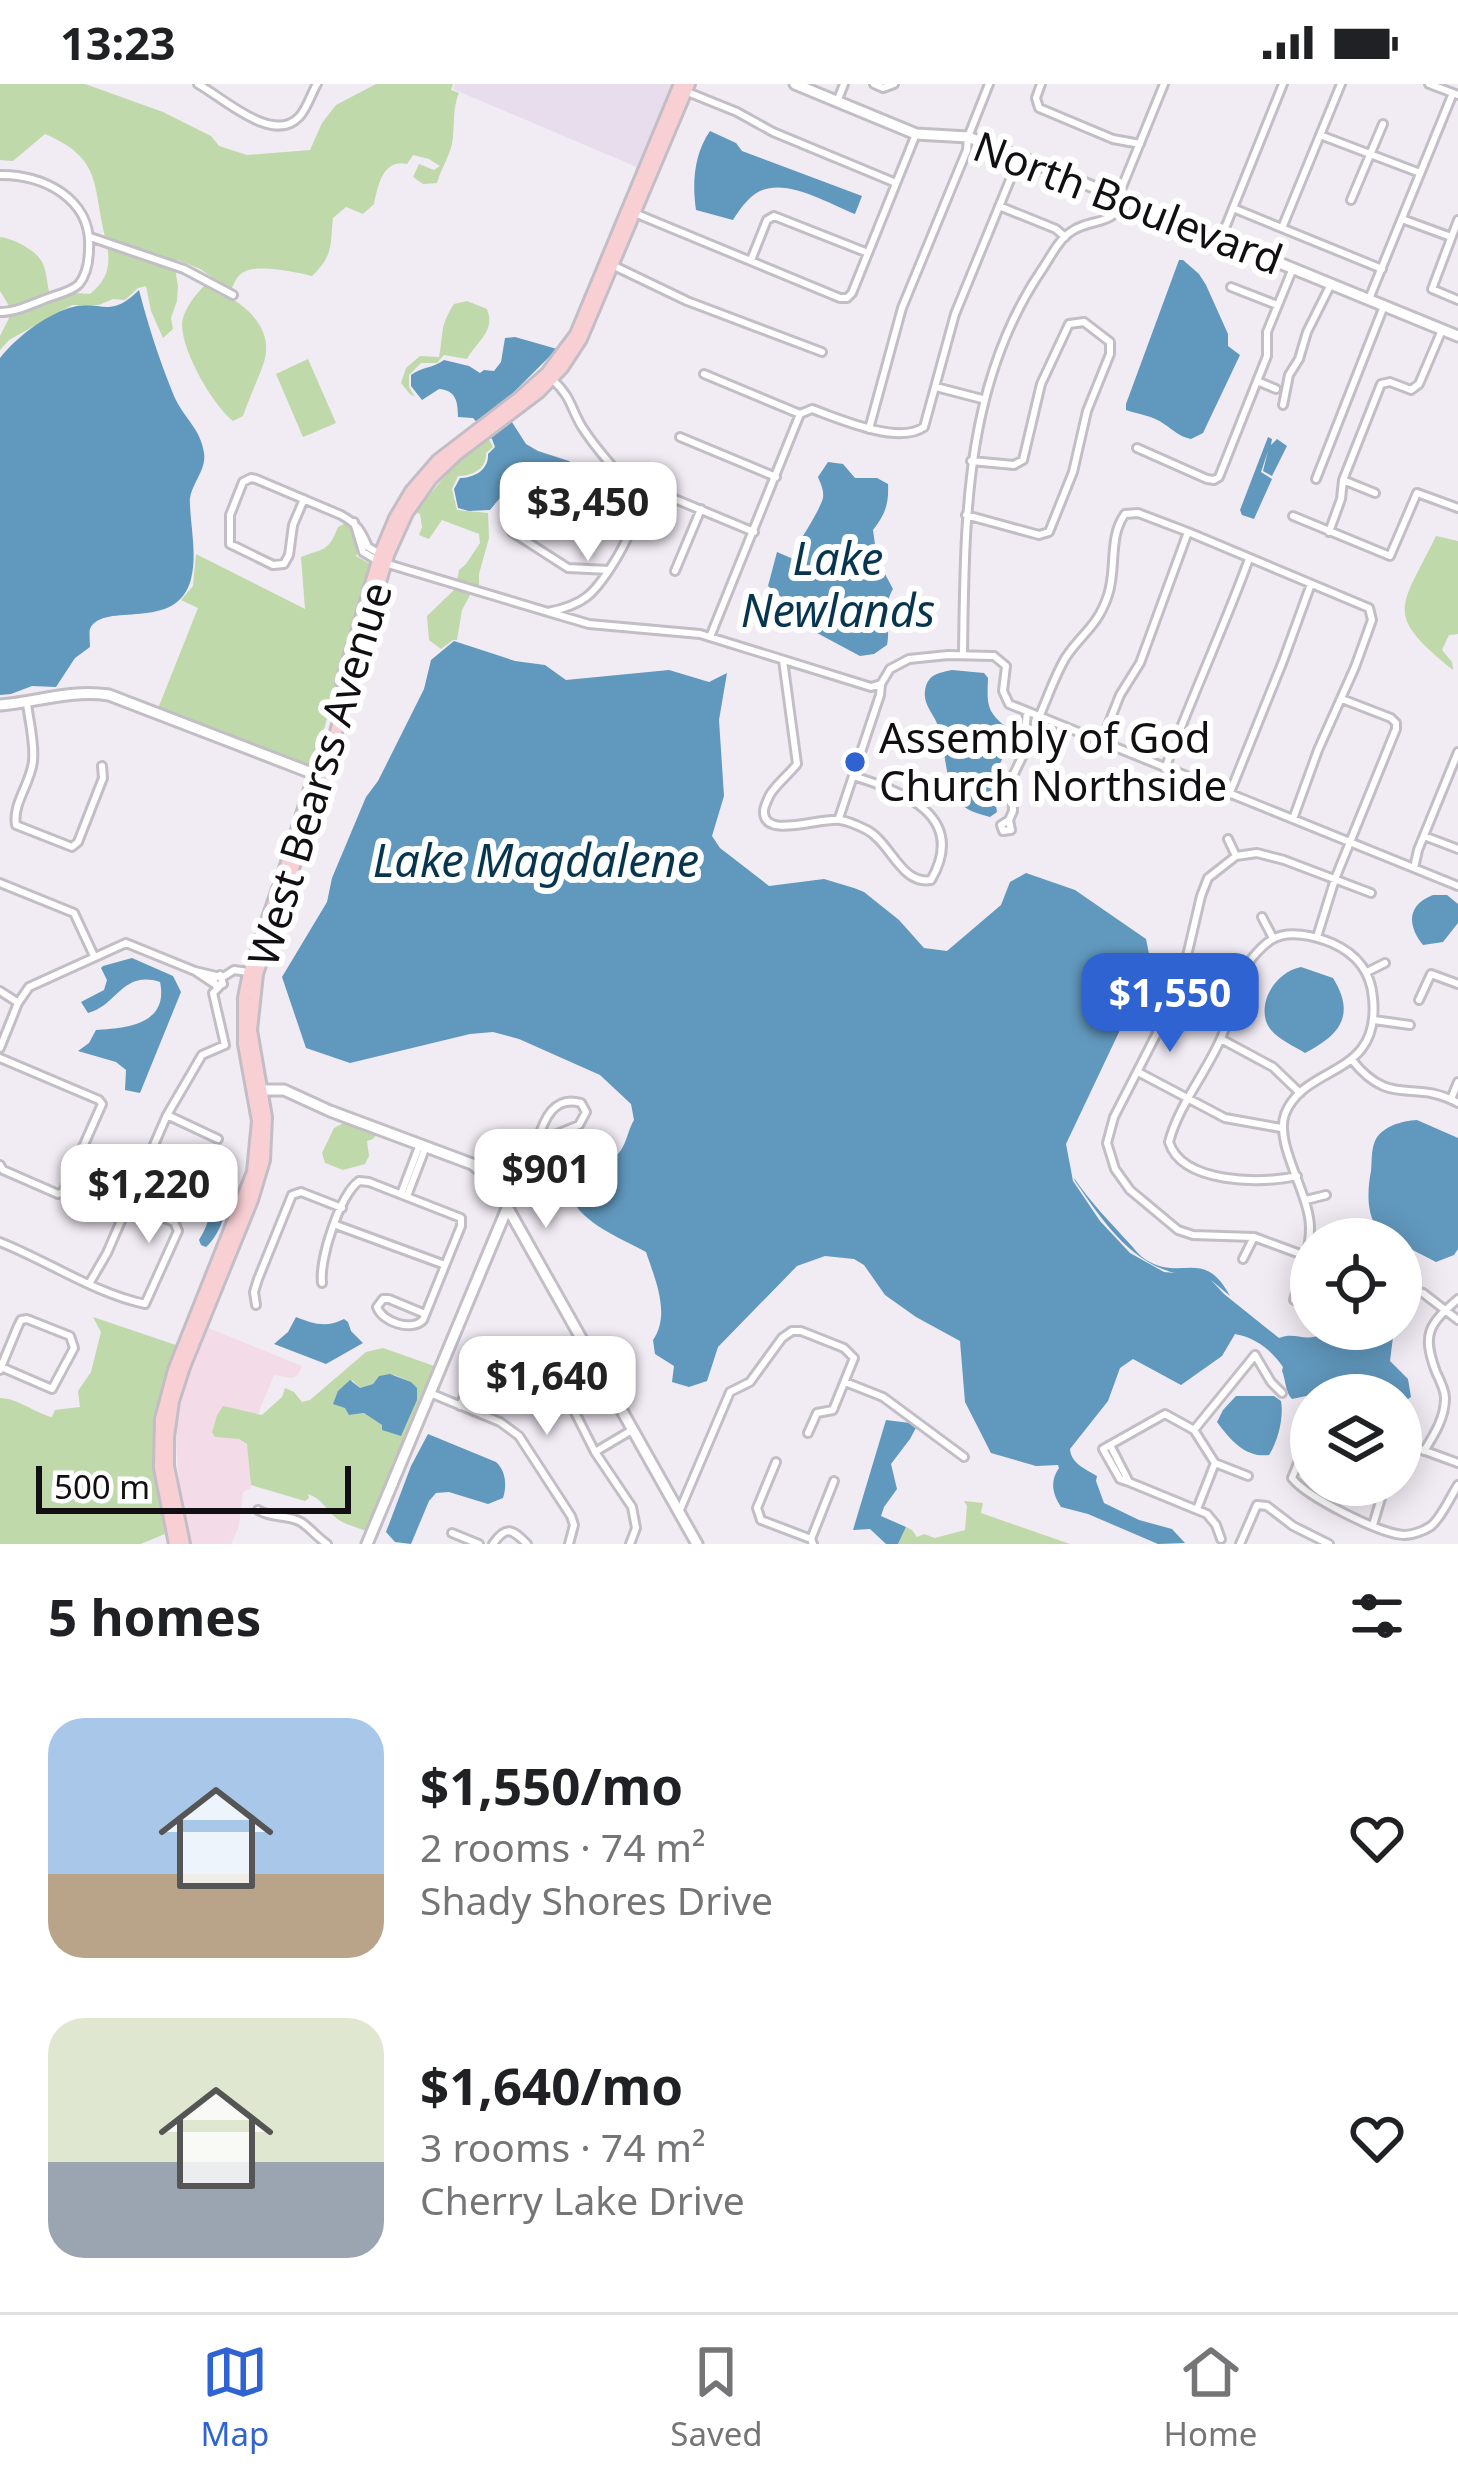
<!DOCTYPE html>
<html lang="en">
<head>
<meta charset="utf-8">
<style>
	:root { --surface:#fff; --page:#f6f6f6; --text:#202124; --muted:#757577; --line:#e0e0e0; --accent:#2f63d2 }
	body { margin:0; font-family:"Noto Sans",sans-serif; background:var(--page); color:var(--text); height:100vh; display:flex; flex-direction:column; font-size:45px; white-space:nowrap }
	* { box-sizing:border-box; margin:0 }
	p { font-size:39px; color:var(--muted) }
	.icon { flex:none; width:66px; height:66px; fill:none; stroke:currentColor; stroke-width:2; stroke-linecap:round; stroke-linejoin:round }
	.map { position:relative; height:1460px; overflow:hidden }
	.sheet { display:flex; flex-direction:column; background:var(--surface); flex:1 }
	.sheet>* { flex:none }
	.fabs { position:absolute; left:1290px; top:1134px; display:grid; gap:24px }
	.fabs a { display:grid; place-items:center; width:132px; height:132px; border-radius:50%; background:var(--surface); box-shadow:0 6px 30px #0003; font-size:60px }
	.scale { position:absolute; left:36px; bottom:30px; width:315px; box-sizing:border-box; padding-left:12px; border:6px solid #110f12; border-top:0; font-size:33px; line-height:42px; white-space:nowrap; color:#110f12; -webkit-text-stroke:9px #fff; paint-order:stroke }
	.price { position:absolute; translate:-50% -102px; padding:0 27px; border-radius:24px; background:#fff; color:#222; font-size:39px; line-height:78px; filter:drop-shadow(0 3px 6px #0008) }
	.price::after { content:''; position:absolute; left:50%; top:72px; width:36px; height:27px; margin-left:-18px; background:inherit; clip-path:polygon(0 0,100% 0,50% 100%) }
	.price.selected { background:var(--accent); color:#fff }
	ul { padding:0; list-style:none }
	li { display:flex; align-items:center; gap:36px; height:300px; padding:0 48px }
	li span { display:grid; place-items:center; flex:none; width:336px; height:240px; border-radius:36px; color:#555 }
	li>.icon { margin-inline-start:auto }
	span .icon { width:144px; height:144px; fill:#fffc; stroke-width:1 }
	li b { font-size:51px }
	h2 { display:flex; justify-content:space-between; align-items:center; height:144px; padding:0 48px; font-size:51px }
	.status { display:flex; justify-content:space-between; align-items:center; height:84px; padding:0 60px; background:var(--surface); direction:ltr }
	.status svg { height:33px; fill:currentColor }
	.dock { display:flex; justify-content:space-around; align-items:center; height:168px; border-top:3px solid var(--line); background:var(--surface); font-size:33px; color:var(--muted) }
	.dock a { display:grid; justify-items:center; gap:6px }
	.dock .selected { color:var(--accent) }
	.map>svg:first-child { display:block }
	.commercial { fill:#f3dce7 }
	.built { fill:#e8dded }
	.green { fill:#bfd9aa; fill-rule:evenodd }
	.water { fill:#6198bd }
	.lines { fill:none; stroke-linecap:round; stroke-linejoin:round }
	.minor-casing { stroke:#c3bdc6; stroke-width:12 }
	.tertiary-casing { stroke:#c3bdc6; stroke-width:15 }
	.secondary-casing { stroke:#c3bdc6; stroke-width:16 }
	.minor { stroke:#fff; stroke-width:6 }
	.tertiary { stroke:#fff; stroke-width:9 }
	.secondary { stroke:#f8d0d4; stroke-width:10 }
	.poi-dot { fill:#2f63d2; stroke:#fff; stroke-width:4.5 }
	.labels { text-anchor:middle; stroke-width:12; stroke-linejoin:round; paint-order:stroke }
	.street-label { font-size:42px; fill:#110f12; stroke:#fff }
	.poi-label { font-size:42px; fill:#110f12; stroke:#fff; text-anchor:start }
	.water-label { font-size:45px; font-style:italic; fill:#07354f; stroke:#fff }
</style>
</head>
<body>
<div class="status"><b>13:23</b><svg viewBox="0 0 49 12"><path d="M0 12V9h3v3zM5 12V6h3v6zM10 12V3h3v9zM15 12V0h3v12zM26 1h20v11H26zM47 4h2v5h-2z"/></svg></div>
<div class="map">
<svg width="1458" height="1460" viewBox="0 0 1458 1460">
	<rect width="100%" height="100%" fill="#f1ebf4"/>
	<!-- commercial -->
	<path class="commercial" d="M206,1243l96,39 -4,9 -6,3 -18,-3 -16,39 -35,-7 -6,8 -5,17 27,7 9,7 3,42 -8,4 -4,34 -8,18h-41l-11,-62 -3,-42 2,-28 7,-34z"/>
	<!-- built -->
	<path class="built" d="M455,0h220l-36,84 -186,-79z"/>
	<!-- green -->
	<path class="green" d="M0,0h85l78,28 48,24 8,10 28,9 63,-5 12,-27 14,-18 40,-21h77l-2,6 8,3c-7,16 -4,33 -7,51 -4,15 -11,25 -15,39l-14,1 -10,-7 6,-13 15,6 6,-4 -11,-7 -16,-4 -6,9c-24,-5 -29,21 -33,40l-11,10 -17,-7 -13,11c-3,27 1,37 -21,58 -15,-4 -58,-13 -70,-3 -6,4 -8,11 -11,17l-31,-21 -22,-9 -2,4 -70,-24c-14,-53 -2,-81 -61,-106l-32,27 -13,-1z
		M0,153c14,2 37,13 43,27 4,9 4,21 7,31l-39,14 -11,-18z
		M107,161l68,23 3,18 -1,15 -6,17 2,11 -10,9 -12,-27 -5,-25 -8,2 -13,12 -12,-1 -14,6h-27l-63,35 -9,10v-14l11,-22 63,-21 16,1c17,-14 21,-27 17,-49z
		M205,201c31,12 71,38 59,77 -6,18 -15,36 -21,54l-10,5c-20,-15 -57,-78 -50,-103 4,-13 13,-24 22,-33z
		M467,217l20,8c9,22 -10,32 -20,50l-23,-4 -7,8h-16l-12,12v12l6,10 -5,-3 -9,-11 5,-15 14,-12 19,1c5,-24 0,-30 15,-53z
		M308,275l28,64 -33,14 -27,-63z
		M489,355l4,8 -7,6c1,16 -14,23 -28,23l-6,13 5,21 31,3 1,25 -10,36v14l-22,-7 2,-11 7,-6 14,-21 -1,-9 -37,-14 -13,19 -10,-4 3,-8 -2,-13 -5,-2 41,-49z
		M344,440h8l8,24 -4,8 16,9 -60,205 -155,-59 41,-103 -17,-8 12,-14 3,-32 109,55 -4,-52c22,-9 27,-4 37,-30z
		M1436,452l22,5v93l-9,1 -7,15 10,12 1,8c-70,-57 -53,-60 -17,-134z
		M456,501l24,8 -1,2h-9l-8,15 -5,30h-4l-12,9 -12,-9 -2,-24 26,-25z
		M347,1037l30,13 -4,5 -6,2 2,15 -4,8 -22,6 -18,-7 -3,-10 12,-25z
		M93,1233l86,29c-30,61 -25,122 -12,187l-26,11h-141v-146c18,0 34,15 52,19l3,-7 25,-3 -2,-16 13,-19 10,-40z
		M383,1264l54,19 -69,165c-9,-4 -21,-7 -29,-12 -13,-9 -17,-22 -31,-26l1,4 -4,3 -54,-16 -4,-41 -8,-5 -24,-2 -3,-5 5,-17 6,-9 39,9 20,-18 3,-9 9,4 8,10 8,-2 56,-48zM395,1291l16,7 -29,43 -17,-12 -15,2 -5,-7 7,-28 8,8 13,-4 6,-8z
		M964,1417l19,2 -2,10 89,31h-172l8,-17 6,3 5,7 7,-3 11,4 30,-8 2,-24z"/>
	<!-- water -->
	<path class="water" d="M710,47l26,12 6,8 120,45 -7,18c-26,-10 -67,-36 -95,-23 -12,6 -20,18 -27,29l-37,-10c-4,-27 -2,-56 14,-79z
		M1179,176h4l16,14 7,11 22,49v12l12,9 -37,78 -12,6c-13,-3 -16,-8 -27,-15 -10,-8 -27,-10 -38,-14v-6z
		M139,206c9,35 21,72 35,106 9,21 27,33 30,57 3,19 -16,33 -14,52 1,25 7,49 1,74 -14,55 -88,21 -101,50 -1,2 0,15 0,18l-15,11 -19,29 -24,-1 -21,8 -11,1v-337c17,-21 43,-41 69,-50 32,-10 39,13 70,-18z
		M515,253l42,12 -56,56 25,39 12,7 31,10 37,42 4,13 -7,18 -14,9 -27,-16 -36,-36 -22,2 -14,17 -21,1 -11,-3 -4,-19 6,-11c14,0 29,-8 28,-24l7,-7 -3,-8 -19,-21 -15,-1c0,-15 -2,-27 -19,-28l-17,11 -11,-14v-11c10,-8 23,-7 33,-15l25,6 11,7 4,-3 10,1 7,-9 4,-24z
		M1268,353l4,2 -1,6 6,-6 10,7 -15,30 -9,-5 5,-20 -7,21 11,7 -18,40 -12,-4 -2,-5z
		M828,378l15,2 12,14h22l11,6c1,20 -3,31 -15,46l4,29 16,30c-11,18 -2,36 -6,56l-13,9 -14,2 -43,-23 -20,-23 -29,-24 9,-34 21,9 4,-9 -5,-7c6,-8 24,-38 26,-47 1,-8 -2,-13 -5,-21z
		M454,557l61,20 30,4 21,15 103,-10 40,12 18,-9 -8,47 5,76 -12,40 8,12 49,38 55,-7 30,9 10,4 35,28 25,28 23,3 54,-46 9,-23 16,-9 49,17 71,49 3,15 -11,38 -72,152 7,37 27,40 30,32 34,19 11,1c-46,-11 -74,-55 -100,-92l-1,-3c16,24 36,44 55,65 5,5 8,10 13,14 37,28 61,-12 88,39l-19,-16 13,14 55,44c16,-6 23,3 38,-2l12,7 9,-14h56l-4,32 18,18 3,18 -10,7v-9h-90l-19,4c-7,-7 -6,-19 -10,-28l1,-4c-13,-18 -27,-29 -48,-33l-13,22 -41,29 -48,-26 -13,9 -12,33 -38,48c1,15 16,20 27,27l-1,5 8,22 35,17 33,9 13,14 -27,1 -70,-30 -27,-7c-9,-14 -11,-26 -2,-39l-1,-3 -22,1 -45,-13 -26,-51 -5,-61 -44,-24 -31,-22 -21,-30 -10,-6 -29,-3 -28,10 -79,81 -11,34 -18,6 -17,-5 2,-16 -19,-12 -2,-14c18,-26 2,-61 -7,-88 -27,-15 -62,-27 -76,-56l5,-17c14,-6 37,-15 46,-29 6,-9 7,-20 13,-30l-3,-16 -31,-29 -81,-36 -26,-7 -23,2 -120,29 -44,-15 -24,-71 45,-75 5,-24 34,-81 12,-16 46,-92 7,-29z
		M952,586l32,3 4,5c-1,27 -2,34 21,51l-4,23 -13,31 5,29 -7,5c-11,-3 -26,-7 -33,-17 -13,-23 -11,-51 -19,-74 -4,-12 -15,-21 -13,-35 2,-17 14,-18 27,-21z
		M1433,811h14l11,9v19l-15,19 -20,3c-16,-20 -16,-40 10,-50z
		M132,874l41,18 8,16 -41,101 -15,-3 1,-20 -10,-8 -38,-11 11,-8 7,-13c30,-2 73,-5 64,-48 -38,-12 -43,24 -72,31l-7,-11 23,-12 3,-10 -6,-12 2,-2z
		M1301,883l32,11c23,37 7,57 -28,75 -12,-8 -34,-16 -39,-32 -7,-24 13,-50 35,-54z
		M1417,1036l41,18v111l-4,6 -18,7 -35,-18v-5c-36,-2 -35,-43 -30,-68 1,-9 0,-21 4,-30 7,-15 27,-20 42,-21z
		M182,1081l25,12 23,3c0,22 -8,53 -24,67l-5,-2 -2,-5c25,-42 -4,-31 -22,-57z
		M296,1233c17,7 31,11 48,2l4,3 3,9 12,12 -37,21 -52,-20 14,-12z
		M390,1290l21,8 6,6v12l-16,36 -19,-6v-5l-18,-12 -15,2 -4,-7 -12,-4 5,-13 12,-11 10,8 13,-4 6,-8z
		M1236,1312h38l7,5c3,16 -3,40 -12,54 -23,3 -38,-14 -52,-33l6,-12z
		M886,1336l32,4 -8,15 -19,25 6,25 -13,18 -3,9 25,11 -8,17h-12l-16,-15 -17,1z
		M428,1350l68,28c10,9 11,24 7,36l-15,6 -39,-12 -13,1 -7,8 -18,43 -16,-2 -9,-10 25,-66z"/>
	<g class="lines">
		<!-- minor casing -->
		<g class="minor-casing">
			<path id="minor" d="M198,0c24,13 75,61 101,33 8,-8 12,-23 18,-33
				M874,0l9,4 11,-4
				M1041,0l-5,14 3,10 74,31 27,5
				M1429,0l29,11
				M685,7l52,21 36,20 123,51
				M837,18l7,-18
				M1320,51l100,38
				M0,91c43,-1 92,24 89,73 0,13 -2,26 -10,36 -8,8 -24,11 -34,15 -15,6 -30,13 -45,13
				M1118,113l46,-113
				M1351,116l32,-76
				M999,122l57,23 9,8
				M1233,124l149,61
				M632,128l208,86h7l5,-5 64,-159
				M1402,135l49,18
				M1458,136l-26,69 26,11
				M1282,144l59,-144
				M90,153l94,32 49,26
				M1221,154l62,-154
				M751,176l16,-40 7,-4 94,37
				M610,180l77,37 135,51
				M1231,203l46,18
				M1369,215l84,-206
				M704,290l96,40
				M1257,297l19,8
				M936,303l46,12
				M1283,321l6,-30 10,-16 8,-27 24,-48
				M800,330l12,-5c27,10 87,36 112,18l31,-113 64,-156
				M869,345l33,-121 65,-158 1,-13 21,-53
				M680,353l96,40
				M1137,364l70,31 7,1 5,-3 48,-121v-24l26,-64
				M1316,395l68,-173
				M1343,396l32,13
				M630,404l16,-1 108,45
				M304,415l-11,26 -4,30 -5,9 -11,1 -43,-21v-29l13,-33 8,-4 5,1 85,36c16,9 20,15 27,32l12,7
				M966,431l73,20 10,-3 24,-60 14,-61 23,-57v-12l-26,-20 -15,2 -28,60 -18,76 -9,5 -43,-4
				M1293,432l97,40 27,-63 41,15
				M354,438l9,30 15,9 170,51c36,-7 46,-18 65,-48 47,-74 6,-79 -31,-137 -12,-20 -10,-29 -29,-47
				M512,448l56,36 41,2
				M1329,448l12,-33 2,-19 38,-96 9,-2 21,8 8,-6 23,-54
				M675,487l26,-62
				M548,528l41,12 111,10 171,53 10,-3 9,-15 19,-10 39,-4 46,1 12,10 -3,25 6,13 449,182
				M710,553l90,-223
				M963,569c2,-134 1,-270 80,-385 8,-12 16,-29 29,-37 22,-14 39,-3 53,-32
				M783,576l14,104c-8,10 -19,19 -26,29 -2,3 -7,14 -7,18 -1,29 56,6 76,9 8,1 19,6 27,10 24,13 34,55 64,50 37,-64 -28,-89 -78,-104
				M27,619c2,18 8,40 6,58 -2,22 -21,43 -17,64l56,22 6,-5 25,-64 -1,-12
				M1039,633c9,-20 16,-42 27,-60 16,-24 32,-31 42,-62 9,-26 0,-58 17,-81l13,-1 50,19 181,76 3,12 -17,47 -37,83 -25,69
				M1101,659l19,-48 20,-32 48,-131
				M1165,685c26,-71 58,-139 84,-210
				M1229,711l54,-134 28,-77
				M839,734l41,-123 1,-11
				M1009,736l2,10 -8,1 -2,-6 8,-5 4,-9 -1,-33 11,-23 4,-43
				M1424,752l34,13
				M1228,755l8,17
				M1414,784l4,-18 40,-98
				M0,799l74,30 20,43
				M1262,833l11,21
				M1317,853l18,-58 61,-150v-6l-5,-5 -49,-19
				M1367,888l18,-9
				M220,891l3,9 -7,2 -3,-7z
				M223,893l11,-7 14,2
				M213,899l-18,-12 21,5
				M0,907l17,11
				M1419,916l12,-26 27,10
				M1374,936l36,5
				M1221,955l52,28 27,26
				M0,964l18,-45 11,-16 97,-44 69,28
				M0,974l99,42 3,4 -39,88 -5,2 -55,-24 -3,-5
				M1352,976c39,49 61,18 106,43
				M1138,988l87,46 56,10
				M1451,1015l7,-17
				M167,1031l51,24
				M401,1110l19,-50
				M407,1112l18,-47
				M1306,1116l20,-5
				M508,1122l29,-64 42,-17 7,-13 -5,-9c-27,-8 -37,16 -44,39
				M336,1141l109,40
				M0,1158c48,19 94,51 145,62l33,-73 -4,-9 -46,-18
				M1311,1174l-57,-21 -61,-2 -15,-5 -48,-40 -15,-21 -8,-26 7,-26 65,-127 22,-94 7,-18 28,-22 21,-3 27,7 87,33
				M1243,1175l11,-22
				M322,1199c-3,-24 18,-88 37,-102l10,1 92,36v8l-38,94c-11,12 -41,2 -46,-13l6,-8h6l36,15
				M89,1200l18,-31 60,-138 35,-60 23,-10 -12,-52 6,-6
				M1401,1202l22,7 35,27
				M1294,1216c6,-23 16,-48 16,-72 0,-34 -36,-84 -25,-114 20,-51 96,-35 88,-116 -2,-26 -16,-44 -41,-55 -17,-7 -44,-14 -61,-3 -8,5 -20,18 -25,27 -11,21 -15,47 -24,69 -15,36 -43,68 -53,106 13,42 93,42 128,34
				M256,1221l-2,-13 4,-13 34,-84 9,-3 41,16
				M0,1286l1,-3 17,-41 3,-6 6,-1 43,17 4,12 -22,41 -51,-22
				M845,1298l38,15 81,60
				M430,1309l70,29 19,14 52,80 3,9 -5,19
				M460,1322l18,-43 11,-13 16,-4 34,12 15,13 41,81 37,55 4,21 -6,16
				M1194,1346l61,-75 16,27 11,11
				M1311,1347l-19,47c15,19 88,56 112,57 8,0 20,-4 27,-9 11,-9 19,-29 27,-41
				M1401,1358l57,21
				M1110,1361l55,-31 29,16 21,33 33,13
				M1110,1361l19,37 -9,-3 -17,-30z
				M1424,1367c10,-16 21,-33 21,-53 0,-8 -5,-18 -9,-26 -14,-38 -8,-47 22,-73
				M595,1368l37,-22
				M776,1378l-19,46 4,12 50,19 2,5
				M1129,1398l78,32 9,11 5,14
				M1197,1425l18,-46
				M258,1426c14,9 29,4 43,12 9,6 17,16 26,22
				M679,1428l51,-120 20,-10 32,-44 10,-7h9l43,17 10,10 -21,52 -16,3 -9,20
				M1373,1441l8,-27
				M452,1449l27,11
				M811,1455l23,-58
				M493,1460c13,-19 19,-15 34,0
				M1240,1460l17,-39 10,1 26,20 36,18"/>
		</g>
		<!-- tertiary casing -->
		<g class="tertiary-casing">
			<path id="tertiary" d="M795,0l121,50 52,3 52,20 438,179
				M0,621c38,-3 71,-16 109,-10l208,80
				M258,1006h26l46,21 142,53 20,16 205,364
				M367,1460l141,-338"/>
		</g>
		<!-- secondary casing -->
		<g class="secondary-casing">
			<path id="secondary" d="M342,598l38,-128 15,-36 16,-27 27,-31 81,-62 28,-25 29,-39 104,-250
				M284,788l41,-131
				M175,1460l-15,-76 1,-49 13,-49 79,-198 5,-51 -14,-77v-46l5,-25 29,-84
				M184,1460l-16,-78v-29l5,-36 11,-34 68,-167 12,-40 2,-43 -15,-87 6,-56 56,-164 75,-255 19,-42 24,-34 26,-25 82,-62 23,-24 19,-29 108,-255"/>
		</g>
		<!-- minor -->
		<use href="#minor" class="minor"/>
		<!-- tertiary -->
		<use href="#tertiary" class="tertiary"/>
		<!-- secondary -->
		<use href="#secondary" class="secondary"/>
	</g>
	<!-- markers -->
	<circle class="poi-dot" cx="855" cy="678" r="12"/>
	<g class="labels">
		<!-- street labels -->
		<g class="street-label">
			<text transform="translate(1128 119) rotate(21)" y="15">North Boulevard</text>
			<text transform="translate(320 690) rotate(-73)" y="15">West Bearss Avenue</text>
		</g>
		<!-- poi labels -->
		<g class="poi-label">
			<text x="879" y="669">Assembly of God<tspan x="879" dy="48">Church Northside</tspan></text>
		</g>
		<!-- water labels -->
		<g class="water-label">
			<text x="838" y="491">Lake<tspan x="838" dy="52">Newlands</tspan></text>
			<text x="536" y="793">Lake Magdalene</text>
		</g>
	</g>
</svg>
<div class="fabs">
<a><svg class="icon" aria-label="locate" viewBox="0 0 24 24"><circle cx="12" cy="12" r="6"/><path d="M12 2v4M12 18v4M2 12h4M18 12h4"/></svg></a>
<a><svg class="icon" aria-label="layers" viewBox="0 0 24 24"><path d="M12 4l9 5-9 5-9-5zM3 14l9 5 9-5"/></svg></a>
</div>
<div class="scale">500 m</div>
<b class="price" style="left:588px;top:480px">$3,450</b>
<b class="price selected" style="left:1170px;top:971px">$1,550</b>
<b class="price" style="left:546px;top:1147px">$901</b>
<b class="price" style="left:149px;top:1162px">$1,220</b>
<b class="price" style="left:547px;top:1354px">$1,640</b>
</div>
<section class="sheet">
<h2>5 homes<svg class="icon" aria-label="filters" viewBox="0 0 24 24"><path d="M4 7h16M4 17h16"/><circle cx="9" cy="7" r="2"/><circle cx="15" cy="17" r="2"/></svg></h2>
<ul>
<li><span style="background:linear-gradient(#a9c7e8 65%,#b9a48a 0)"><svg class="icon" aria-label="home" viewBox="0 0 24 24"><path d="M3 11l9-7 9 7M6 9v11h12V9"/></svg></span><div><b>$1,550/mo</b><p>2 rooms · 74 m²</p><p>Shady Shores Drive</p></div><svg class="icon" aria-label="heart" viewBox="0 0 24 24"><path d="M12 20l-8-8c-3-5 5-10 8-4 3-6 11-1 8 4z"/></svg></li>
<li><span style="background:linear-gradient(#dfe7d0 60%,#9aa5b1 0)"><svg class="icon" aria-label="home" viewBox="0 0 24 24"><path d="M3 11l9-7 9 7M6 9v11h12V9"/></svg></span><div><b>$1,640/mo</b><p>3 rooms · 74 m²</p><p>Cherry Lake Drive</p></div><svg class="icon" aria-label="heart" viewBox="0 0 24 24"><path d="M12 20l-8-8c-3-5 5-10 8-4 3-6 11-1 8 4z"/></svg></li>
</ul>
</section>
<nav class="dock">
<a class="selected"><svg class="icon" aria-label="map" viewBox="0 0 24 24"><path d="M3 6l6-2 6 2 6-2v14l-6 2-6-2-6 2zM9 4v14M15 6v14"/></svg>Map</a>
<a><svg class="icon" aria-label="saved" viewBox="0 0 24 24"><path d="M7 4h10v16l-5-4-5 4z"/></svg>Saved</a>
<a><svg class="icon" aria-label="home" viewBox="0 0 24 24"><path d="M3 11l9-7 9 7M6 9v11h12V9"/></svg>Home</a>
</nav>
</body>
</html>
